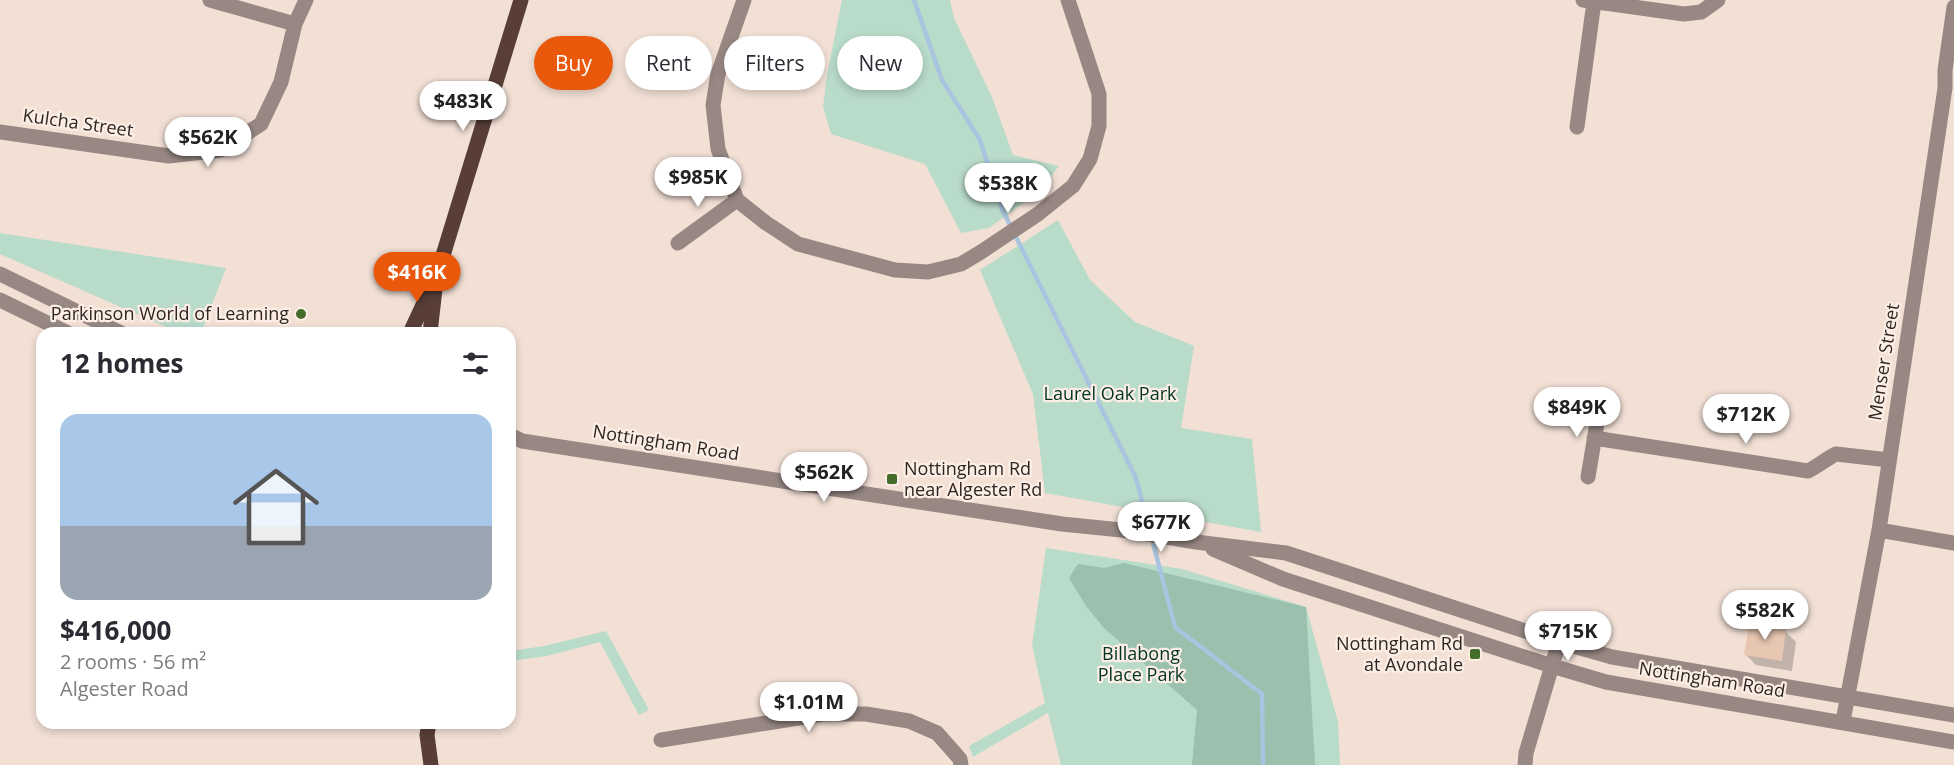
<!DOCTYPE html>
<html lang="en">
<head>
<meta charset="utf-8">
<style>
	:root { --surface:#fff; --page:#f2f2f3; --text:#2b2b33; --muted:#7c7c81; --accent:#ea580c }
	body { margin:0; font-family:"Open Sans",sans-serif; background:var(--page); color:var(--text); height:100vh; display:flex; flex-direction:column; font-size:22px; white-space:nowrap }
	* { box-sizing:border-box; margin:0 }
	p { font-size:20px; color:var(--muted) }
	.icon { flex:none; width:33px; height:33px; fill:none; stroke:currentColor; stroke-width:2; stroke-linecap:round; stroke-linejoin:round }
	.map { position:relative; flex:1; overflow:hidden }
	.panel { position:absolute; left:36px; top:327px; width:480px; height:402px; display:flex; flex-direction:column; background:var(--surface); border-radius:18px; box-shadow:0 3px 9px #0003 }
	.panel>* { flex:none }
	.guide { position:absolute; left:534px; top:36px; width:570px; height:54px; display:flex; gap:12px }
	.price { position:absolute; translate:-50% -51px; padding:0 14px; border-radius:21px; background:#fff; color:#222; font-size:20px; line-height:39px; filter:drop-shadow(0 2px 3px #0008) }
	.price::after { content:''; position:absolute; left:50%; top:36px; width:18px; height:14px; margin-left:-9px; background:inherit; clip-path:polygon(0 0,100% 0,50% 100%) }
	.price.on { background:var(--accent); color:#fff }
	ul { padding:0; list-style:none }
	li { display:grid; align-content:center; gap:12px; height:318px; padding:0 24px }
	li span { display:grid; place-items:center; height:186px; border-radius:18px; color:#555 }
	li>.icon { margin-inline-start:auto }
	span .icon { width:108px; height:108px; fill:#fffc; stroke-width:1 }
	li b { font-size:26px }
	h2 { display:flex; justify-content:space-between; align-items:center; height:72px; padding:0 24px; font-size:26px }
	.chip { padding:0 21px; border-radius:27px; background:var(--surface); box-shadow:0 3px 9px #0003; font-size:21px; line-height:54px }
	.chip.on { background:var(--accent); color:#fff }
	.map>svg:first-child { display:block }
	.green { fill:#b9dbca }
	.forest { fill:#9bc0ae }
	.shadow { fill:#0003 }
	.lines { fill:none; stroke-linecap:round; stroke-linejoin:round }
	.stream { stroke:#a9c4de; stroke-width:4.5 }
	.building { fill:#e7c6b2 }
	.minor { stroke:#988884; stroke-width:15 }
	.major { stroke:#593e38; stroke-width:15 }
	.poi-dot { fill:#446d29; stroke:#fdeee5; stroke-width:2 }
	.labels { text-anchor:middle; stroke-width:4.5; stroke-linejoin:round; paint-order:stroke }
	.street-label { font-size:18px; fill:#2d2622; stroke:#fdeee5 }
	.poi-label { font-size:18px; fill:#2d2622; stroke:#fdeee5; text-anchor:end }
	.park-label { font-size:18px; fill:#003422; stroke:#fdeee5 }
</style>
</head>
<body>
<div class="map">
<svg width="1954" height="765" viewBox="0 0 1954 765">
	<rect width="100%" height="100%" fill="#f2e0d5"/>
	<!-- green -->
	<path class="green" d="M842,0h108l4,18 38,79 21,58 46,11 -18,24 -52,38 -28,5 -36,-69 -94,-30 -8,-27 4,-32z
		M1058,220l32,60 45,42 59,24 -13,82 71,11 9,93 -216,-39 -12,-99 -53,-124z
		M0,233l226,35 -25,65h-21l-180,-79z
		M1046,548l136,21 124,38 32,115 2,43h-279l-13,-52 -75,44 -4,-11 76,-43 -13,-58z
		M606,631l43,79 -10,5 -39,-73 -53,14 -37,5v-10l34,-5z"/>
	<!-- forest -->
	<path class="forest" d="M1124,563l182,44 9,158h-123l5,-55 -93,-82 -18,-22 -17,-28 9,-14 26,4z"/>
	<!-- shadow -->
	<path class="shadow" d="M1781,627l15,15 -4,29 -36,-6 -11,-11z"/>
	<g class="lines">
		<!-- stream -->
		<path class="stream" d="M914,0l28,80 38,60 22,69 134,269 39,149 87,67 1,71"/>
	</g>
	<!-- building -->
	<path class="building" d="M1753,621l29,5 -1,2 5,1 -4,32 -38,-6 5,-31 3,1z"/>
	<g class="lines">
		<!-- minor -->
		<path class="minor" d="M210,0l85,24
			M744,0l-26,74 -5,31 5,44 19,51 29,23 32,21 97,26 33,2 33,-8 20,-12 57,-38 35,-28 17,-27 9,-33v-32l-31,-94
			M1583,0l101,14 17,-2 17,-12
			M1577,127l17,-125
			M0,132l169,24 52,-6 40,-26 20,-42 14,-58 11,-24
			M678,243l59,-43
			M0,274l121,59
			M0,300l68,33
			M510,435l12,6 540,83 69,7 65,11 90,11 273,89 53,15 342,58
			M1594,438l214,33c10,-5 18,-12 28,-17l53,6
			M1588,477l12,-72
			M1879,530l75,13
			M1213,549l70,30 269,87 54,16 348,60
			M1843,721l36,-191 66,-442v-18l9,-63
			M661,740l162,-26h43l43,7 28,12 23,26 1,6
			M1525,765l1,-12 33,-111"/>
		<!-- major -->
		<path class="major" d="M410,333l27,-58 84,-275
			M430,333l5,-44
			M429,723l-2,12 4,30"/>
	</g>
	<!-- markers -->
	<g class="poi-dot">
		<circle cx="301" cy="314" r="6"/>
		<rect x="886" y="473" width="12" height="12" rx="3"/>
		<rect x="1469" y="648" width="12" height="12" rx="3"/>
	</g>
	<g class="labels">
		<!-- street labels -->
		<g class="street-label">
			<text transform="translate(78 123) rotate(8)" y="6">Kulcha Street</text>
			<text transform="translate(1884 362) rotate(-81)" y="6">Menser Street</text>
			<text transform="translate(666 443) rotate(9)" y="6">Nottingham Road</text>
			<text transform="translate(1712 680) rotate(9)" y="6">Nottingham Road</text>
		</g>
		<!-- poi labels -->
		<g class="poi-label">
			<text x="289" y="320">Parkinson World of Learning</text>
			<text x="904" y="475" text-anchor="start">Nottingham Rd<tspan x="904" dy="21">near Algester Rd</tspan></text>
			<text x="1463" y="650">Nottingham Rd<tspan x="1463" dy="21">at Avondale</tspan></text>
		</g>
		<!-- park labels -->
		<g class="park-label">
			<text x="1110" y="400">Laurel Oak Park</text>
			<text x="1141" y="660">Billabong<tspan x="1141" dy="21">Place Park</tspan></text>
		</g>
	</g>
</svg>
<b class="price" style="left:463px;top:132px">$483K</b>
<b class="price" style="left:208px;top:168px">$562K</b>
<b class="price" style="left:698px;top:208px">$985K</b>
<b class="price" style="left:1008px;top:214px">$538K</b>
<b class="price on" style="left:417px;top:303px">$416K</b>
<b class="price" style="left:1577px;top:438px">$849K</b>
<b class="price" style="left:1746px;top:445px">$712K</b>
<b class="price" style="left:824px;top:503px">$562K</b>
<b class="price" style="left:1161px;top:553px">$677K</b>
<b class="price" style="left:1765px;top:641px">$582K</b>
<b class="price" style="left:1568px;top:662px">$715K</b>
<b class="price" style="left:809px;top:733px">$1.01M</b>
<div class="guide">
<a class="chip on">Buy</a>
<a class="chip">Rent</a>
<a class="chip">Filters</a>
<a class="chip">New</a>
</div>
<section class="panel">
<h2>12 homes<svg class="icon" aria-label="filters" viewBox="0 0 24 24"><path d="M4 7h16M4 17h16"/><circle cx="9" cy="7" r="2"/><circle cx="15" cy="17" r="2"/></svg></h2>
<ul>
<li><span style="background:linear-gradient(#a9c7e8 60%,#9aa5b1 0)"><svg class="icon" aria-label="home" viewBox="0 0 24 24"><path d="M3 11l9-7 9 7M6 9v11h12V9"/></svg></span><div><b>$416,000</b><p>2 rooms · 56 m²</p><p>Algester Road</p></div></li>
</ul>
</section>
</div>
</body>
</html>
